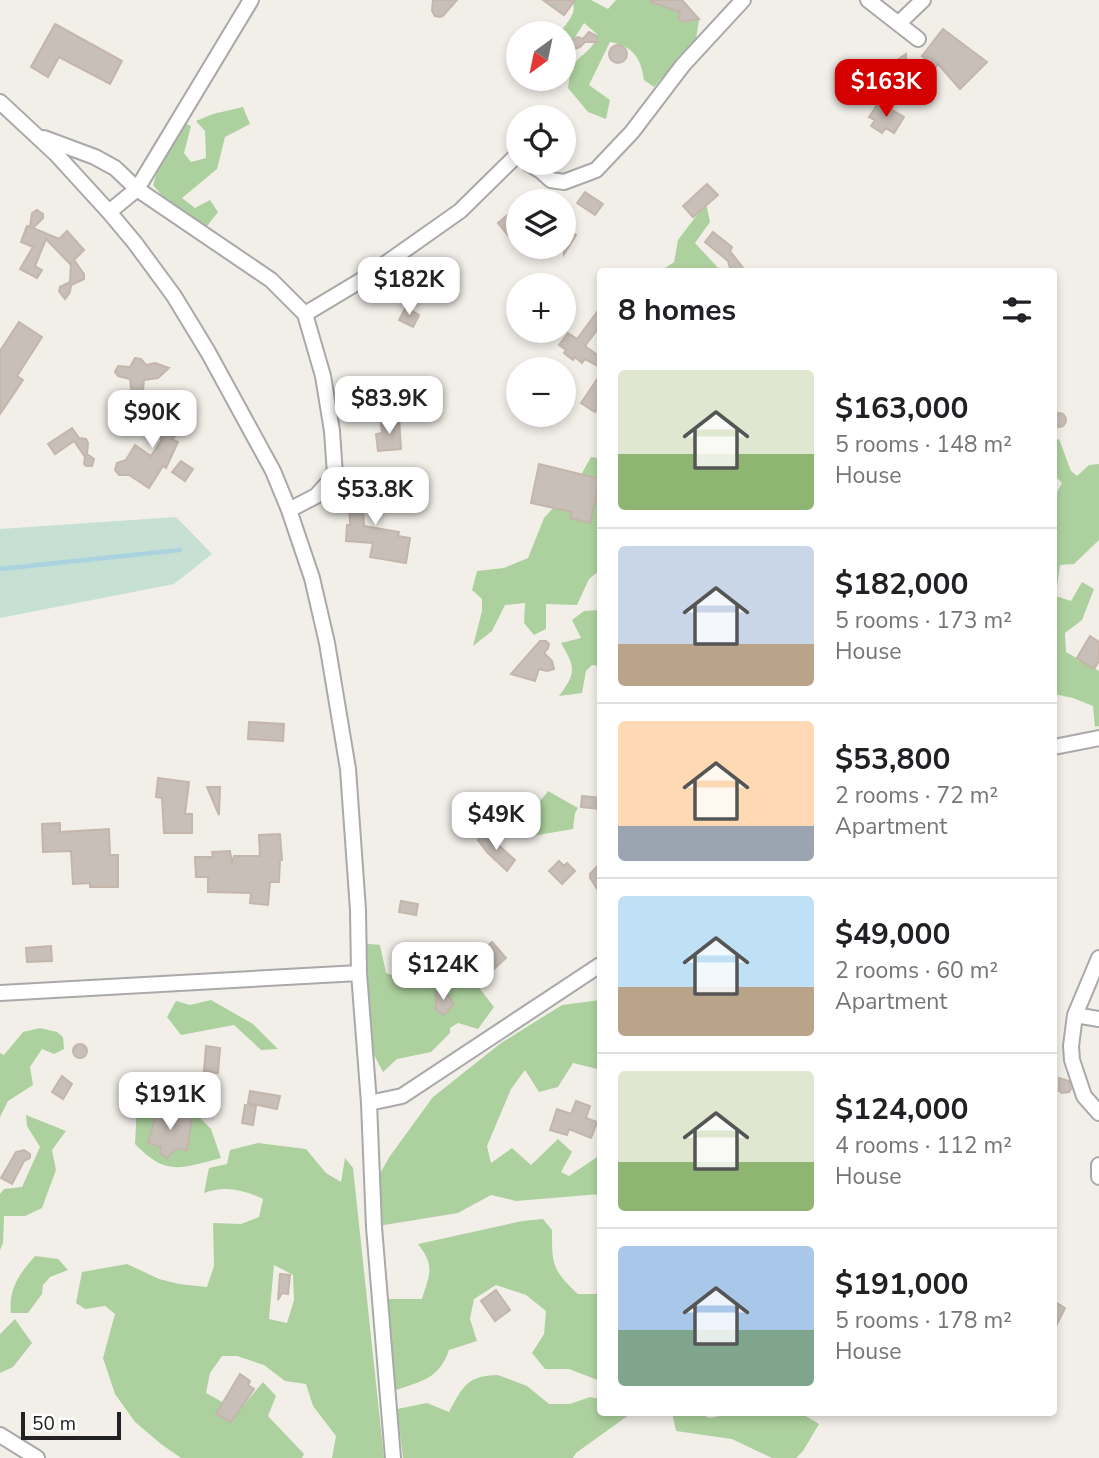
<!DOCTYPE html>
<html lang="en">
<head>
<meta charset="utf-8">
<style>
	:root { --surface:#fff; --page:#f2f2f2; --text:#202124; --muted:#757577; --line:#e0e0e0; --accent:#d40000 }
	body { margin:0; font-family:"Nunito Sans",sans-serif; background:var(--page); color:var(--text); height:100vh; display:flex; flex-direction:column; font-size:26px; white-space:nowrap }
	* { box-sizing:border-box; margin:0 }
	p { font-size:23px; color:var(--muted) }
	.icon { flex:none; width:38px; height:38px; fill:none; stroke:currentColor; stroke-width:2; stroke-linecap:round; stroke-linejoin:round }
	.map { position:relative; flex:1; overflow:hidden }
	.sheet { position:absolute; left:597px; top:268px; width:460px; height:1148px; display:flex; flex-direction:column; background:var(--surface); border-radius:7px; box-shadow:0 4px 10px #0003 }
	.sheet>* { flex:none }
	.needle { width:46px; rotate:213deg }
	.fabs { position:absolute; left:506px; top:21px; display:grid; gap:14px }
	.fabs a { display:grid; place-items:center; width:70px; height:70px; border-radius:50%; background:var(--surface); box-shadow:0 4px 10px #0003; font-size:35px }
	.scale { position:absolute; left:21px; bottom:18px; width:100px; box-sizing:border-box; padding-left:7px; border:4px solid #222; border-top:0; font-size:19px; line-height:24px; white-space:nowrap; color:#222; -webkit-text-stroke:5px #fff; paint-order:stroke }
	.price { position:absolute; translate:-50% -60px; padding:0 16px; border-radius:14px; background:#fff; color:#222; font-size:23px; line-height:46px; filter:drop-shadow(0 2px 4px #0008) }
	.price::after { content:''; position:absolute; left:50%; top:42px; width:21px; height:16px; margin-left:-10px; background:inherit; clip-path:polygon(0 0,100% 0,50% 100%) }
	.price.selected { background:var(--accent); color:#fff }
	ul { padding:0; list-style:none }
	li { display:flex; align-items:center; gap:21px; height:175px; padding:0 21px }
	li+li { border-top:2px solid var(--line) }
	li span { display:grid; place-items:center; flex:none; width:196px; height:140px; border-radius:7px; color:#555 }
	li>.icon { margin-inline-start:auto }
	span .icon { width:84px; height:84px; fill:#fffc; stroke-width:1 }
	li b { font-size:30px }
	h2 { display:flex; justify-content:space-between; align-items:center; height:84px; padding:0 21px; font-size:30px }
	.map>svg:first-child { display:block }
	.forest { fill:#add19e; fill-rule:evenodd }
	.wetland { fill:#c6e0d4 }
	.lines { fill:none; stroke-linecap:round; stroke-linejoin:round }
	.stream { stroke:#aad3df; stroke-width:4.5 }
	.building { fill:#c7bfb8; stroke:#c4b6ab; stroke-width:2 }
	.minor-casing { stroke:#a9a9a9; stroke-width:18 }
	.minor { stroke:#fff; stroke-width:14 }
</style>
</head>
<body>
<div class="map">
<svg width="1099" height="1458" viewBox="0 0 1099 1458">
	<rect width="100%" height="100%" fill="#f2efe9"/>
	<!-- forest -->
	<path class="forest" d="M571,0h20l17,9 8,-9h67l16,20 -3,19 -42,48 -10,-7c-3,-22 -11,-34 -34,-38l-21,43 21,15 -4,19 -18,-7 -20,-24c1,-5 1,-12 3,-17 5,-16 20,-17 27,-36l-14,-12 -10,16 -8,4 -4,-13c6,-9 17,-19 9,-30z
		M243,107l7,17 -25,13 -8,32 -35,29 13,10 15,-8 8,12 -11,14 -37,-21 -17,-20 7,-23 22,-40 9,4 -7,27 7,9 15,-4 -1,-27 -9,-10 17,-7z
		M706,203l4,19 -15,21 26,28h-60l13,-9 4,-22z
		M1059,439l12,32 6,5 12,-11 10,-1v76l-25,24 -14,1 -4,31 15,5 11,-19 12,7 -12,31 -17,13 1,19 33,19v55l-4,1 -2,-21 -20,-8 -19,-4v-196l8,-15 -8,-8v-34z
		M591,457l9,1v112l-11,9 -12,26 -31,-1v25l-12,6 -10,-12 1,-20 -20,2 -13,26 -19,15 9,-35v-12l-10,-9 5,-19 27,-3 24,-10 16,-40 33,-36z
		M600,606v60l-8,-1 -6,6 -4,22 -23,3c18,-24 16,-29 2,-53l20,-5 -9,-18 12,-9 15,-1z
		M548,791l30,17 -3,5 -2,16 -53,9 -10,-10 5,-20 23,-4z
		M360,943l20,2 6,28c21,7 28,11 48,0l3,-22 13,3 6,21 14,1 24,31 -16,22 -20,-6 -8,5v5l-19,19 -34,7 -14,13 -14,-27z
		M211,1000l42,24 25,25 -17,1 -27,-25 -53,10 -14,-18 9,-16 14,4z
		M600,1000v65l-3,4 -24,-6 -15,24 -19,5 -14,-22 -14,19 -24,57 4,17 21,-15 19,17 27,-26 14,13 -11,20 8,4 31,-21v39l-84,7 -25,-6 -33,18 -80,13 1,-51 11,-19 43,-59 68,-54 61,-38z
		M40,1028l17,4 6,5 1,12 -10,5 -12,-5 -12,18 3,18 -25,16 -8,16v-64l4,2 19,-23z
		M131,1077l26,2 9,16 13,3 9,-5 4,17 19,19 10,29c-40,10 -54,19 -86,-14l2,-39 -18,-5z
		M26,1115l40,16 -14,19 4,20 -14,38 -17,8h-21l-1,27 -3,7v-56l4,-5 18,-2 18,-40 -13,-21z
		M258,1143l48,6 20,24 15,9 4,-24 8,10 31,290h-52l4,-22 -23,-30 -7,-22 -21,-3 -21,-16 -27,-9h-15l-12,17 -4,20 20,11 16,3 21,-25 13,14 -8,20 36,38 -2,4h-121l-20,-14 -26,-22 -20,-28 -12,-36 12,-44 -10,-8 -20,3 -9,-6 6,-31 45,-8 32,15 20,5 28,3 7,-21 -1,-43 28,1 18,-7 4,-18c-19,-9 -38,-14 -59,-6l5,-25 18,-4 3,-14zM274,1265l19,10 1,25 -7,23 -18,-4z
		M543,1219l9,11c0,34 0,40 26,64h22v87l-31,-12h-24l-13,-16 12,-19 2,-23 -20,-16 -30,-10 -22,14 -4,20 7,22 -28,9c-10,29 -27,31 -53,40l-10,-91h36c8,-26 13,-33 -4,-55l104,-23z
		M35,1256l23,3 10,11 -18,7 -7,8 -1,9 -14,19h-17c-3,-24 9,-40 24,-57z
		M15,1319l17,24 -19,24 -13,6v-39z
		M498,1375l29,11 22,18h21l20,-7 10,2v13h33l-57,41 -3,5h-170l-6,-49 30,-6 22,9c14,-26 18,-36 49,-37z
		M672,1412h22l16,6 10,-2 -1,-4h80l20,12 -16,27 -7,7h-24l-40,-19 -56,-8z"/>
	<!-- wetland -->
	<path class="wetland" d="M176,517l36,37 -38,30 -174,34v-89z"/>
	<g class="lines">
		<!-- stream -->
		<path class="stream" d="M0,569l180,-19"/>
	</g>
	<!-- building -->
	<path class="building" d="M433,0h24l-14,16 -3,1 -5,-1 -3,-5z
		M543,0h32l-11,15z
		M651,0h31l17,19 -17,3 -3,-3 1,-7 -29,-10z
		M55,24l67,37 -12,23 -51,-27 -11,20 -17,-10z
		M943,29l44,33 -27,27 -22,-25 -2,3 -14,-11z
		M589,32l8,4v6h-12l-5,5 -8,3v-10l6,-3 5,2z
		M609 54a9 9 0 1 1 18 0a9 9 0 1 1-18 0Z
		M906,54v18l5,9 -1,4 -6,2 -6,-4 2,-10 -6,-4 -1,-6z
		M879,102l25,15 -10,16 -8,-5 -4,5 -11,-7 4,-6 -6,-3z
		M707,184l11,11 -25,22 -10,-11z
		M585,192l18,12 -8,11 -18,-12z
		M37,210l6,4v4l-10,10 26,11 8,-8 17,19 -10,10 10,14v5l-13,6 -1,7 -5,7 -6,-8 1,-4 10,-5 1,-20 -1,2 -24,-25 -11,27 7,4 -5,8 -17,-9 13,-22 -12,-5 6,-16 3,1 2,-14z
		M510,213l8,11v24l-20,-25z
		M564,227l12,8 -12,19z
		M713,232l19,15 -2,4 13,17 -3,3 -4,-3h-6l-2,-7 -23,-19z
		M406,307l13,8 -6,12 -14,-7z
		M600,308v18l-15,20 15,11v10l-15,-8 -3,4 -7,-6 -2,3 -9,-7 2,-3 -7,-5 9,-12 9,6z
		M19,322l23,15 -25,39 6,4 -23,34v-63z
		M135,358l6,1 5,6 9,-2 14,5 -11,10 -14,2 -1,10 -7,3 -5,-5 -1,-9 -12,-3 -3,-4 3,-6 12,1z
		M600,375v29l-5,8 -14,-9z
		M168,402l-2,20 14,-1 5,6 -13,12 6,3 -12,26 -3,-2 -14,22 -20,-13h-10l-4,-5 2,-7 9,-3 9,-15 16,11 11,-17 -21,-15 9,-13 5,3z
		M1052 420a7 7 0 1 1 14 0a7 7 0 1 1-14 0Z
		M399,419l2,30 -23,2 -2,-17 6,-1 -1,-12z
		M72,428l7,10 7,1 2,4 -1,11 7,5 -2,7h-6l-2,-2 1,-7 -11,-16 -19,13 -7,-10z
		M181,461l12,8 -8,12 -13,-9z
		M539,464l61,15 -10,44 -20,-5 2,-6 -41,-9z
		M372,488l23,2v12l-32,-1 1,25 35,6 -1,4 12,2 -4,25 -36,-6 3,-14 -27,-2 1,-16h3l-1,-35z
		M1090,636l9,6v19l-5,8 -17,-11z
		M540,641h6l3,3 -1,4 -4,5 8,8 2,8 -7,2 -8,-2 -4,12 -24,-7z
		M249,722l35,2 -1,17 -35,-2z
		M158,778l31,4 -4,32h7v19h-28l-2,-35 -6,-1z
		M207,787h13l-1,28z
		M582,796l18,2v11l-19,-2z
		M60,823v9l49,-3 1,26h8v32h-28v-4l-17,1 -2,-33 -28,1 -1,-28z
		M481,832l5,2 8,11 2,-2 19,17 -8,11 -20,-19 -9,-12z
		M280,834l2,26h-2l-1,22h-9l-2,23 -18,-2 1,-10 -43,-1v-15h-12l-1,-20h18l-1,-5 18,-1 2,12 2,-7h26l-1,-21z
		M559,861l5,5 3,-3 8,8 -13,13 -13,-13z
		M600,863v30l-10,-15v-4z
		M401,901l17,3 -2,11 -17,-3z
		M492,942l14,16 -19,17 -14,-17z
		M51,946l1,15 -25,1 -1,-14z
		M441,989l3,1 10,14 -10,11 -8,-5v-18z
		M73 1051a7 7 0 1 1 14 0a7 7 0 1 1-14 0Z
		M206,1046l14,2 -2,25 -14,-2z
		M62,1076l10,8 -9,15 -11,-7z
		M1059,1078l10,3 2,8 -2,3 -7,1 -3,-2z
		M250,1091l30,5 -3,13 -29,-6z
		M576,1101l14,5 -4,12 11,4 -6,16 -22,-9 -2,6 -17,-5 7,-21 14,5z
		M245,1105l11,1 -3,19 -11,-2z
		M158,1108l34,10 -5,32 -11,-1 -9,9 -7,-5 1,-6 -13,-4z
		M24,1150l6,4v4l-6,3 -12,23 -11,-6 15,-26z
		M280,1274l10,1 -2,19 -6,-1 -4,7z
		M496,1290l14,20 -15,11 -14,-20z
		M1057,1303l8,5 -11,22v-21z
		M240,1374l10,7 -2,4 6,4 -23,33 -15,-8z"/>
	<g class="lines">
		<!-- minor casing -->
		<g class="minor-casing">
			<path id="minor" d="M868,0l50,39
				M899,23l24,-23
				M0,102l56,52 53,58 26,31 39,53 34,56 65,119 16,39 23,68 15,65 21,126 10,141 1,63 10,130 5,124 19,231
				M44,138l51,19 20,11 22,21 134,91 34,34 18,62 9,55 3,44 -19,21 -27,14
				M528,163l13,8 10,9 13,2 32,-12 36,-38 51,-67 60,-65
				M109,212l28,-23 114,-189
				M305,314l60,-36 95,-67 56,-55 2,1
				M1054,747l45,-9
				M1099,958l-24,57 -4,31 1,14 12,36 15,17
				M0,993l359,-20
				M1075,1015l24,4
				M369,1103l33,-7 198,-131
				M1099,1165v12
				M0,1435l37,23"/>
		</g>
		<!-- minor -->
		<use href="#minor" class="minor"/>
	</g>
</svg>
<div class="fabs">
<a><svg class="needle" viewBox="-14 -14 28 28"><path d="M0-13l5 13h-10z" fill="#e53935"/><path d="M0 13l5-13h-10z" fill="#757577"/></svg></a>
<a><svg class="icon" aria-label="locate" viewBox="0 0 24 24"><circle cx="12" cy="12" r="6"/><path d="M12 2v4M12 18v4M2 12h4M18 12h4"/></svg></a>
<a><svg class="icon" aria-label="layers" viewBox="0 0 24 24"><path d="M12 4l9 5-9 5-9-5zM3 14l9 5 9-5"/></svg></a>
<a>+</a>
<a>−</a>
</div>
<div class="scale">50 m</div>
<b class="price selected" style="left:886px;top:119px">$163K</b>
<b class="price" style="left:409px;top:317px">$182K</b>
<b class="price" style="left:389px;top:436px">$83.9K</b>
<b class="price" style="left:152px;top:450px">$90K</b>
<b class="price" style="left:375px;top:527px">$53.8K</b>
<b class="price" style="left:496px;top:852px">$49K</b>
<b class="price" style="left:443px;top:1002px">$124K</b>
<b class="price" style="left:170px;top:1132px">$191K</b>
<section class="sheet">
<h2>8 homes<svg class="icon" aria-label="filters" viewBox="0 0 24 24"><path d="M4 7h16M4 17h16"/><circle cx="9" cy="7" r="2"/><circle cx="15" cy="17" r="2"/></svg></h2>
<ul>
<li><span style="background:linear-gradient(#dfe7d0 60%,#8fb573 0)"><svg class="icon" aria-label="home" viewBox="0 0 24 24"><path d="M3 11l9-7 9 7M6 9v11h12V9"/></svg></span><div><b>$163,000</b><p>5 rooms · 148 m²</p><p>House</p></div></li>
<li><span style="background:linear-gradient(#c9d6e8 70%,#b9a48a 0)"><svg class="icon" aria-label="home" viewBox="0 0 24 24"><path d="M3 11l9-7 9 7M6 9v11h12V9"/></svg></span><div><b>$182,000</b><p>5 rooms · 173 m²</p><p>House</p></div></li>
<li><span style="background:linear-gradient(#ffd9b3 75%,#9aa5b1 0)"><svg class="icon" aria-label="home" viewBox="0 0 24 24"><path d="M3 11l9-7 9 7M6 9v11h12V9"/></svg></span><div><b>$53,800</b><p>2 rooms · 72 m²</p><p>Apartment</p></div></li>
<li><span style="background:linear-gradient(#bfe0f5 65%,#b9a48a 0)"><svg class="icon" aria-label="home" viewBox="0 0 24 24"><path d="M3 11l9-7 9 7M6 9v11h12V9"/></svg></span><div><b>$49,000</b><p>2 rooms · 60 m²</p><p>Apartment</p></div></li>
<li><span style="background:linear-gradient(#dfe7d0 65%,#8fb573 0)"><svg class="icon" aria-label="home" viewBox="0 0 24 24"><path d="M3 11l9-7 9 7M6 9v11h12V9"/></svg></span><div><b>$124,000</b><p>4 rooms · 112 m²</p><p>House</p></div></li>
<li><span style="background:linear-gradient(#a9c7e8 60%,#7fa58c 0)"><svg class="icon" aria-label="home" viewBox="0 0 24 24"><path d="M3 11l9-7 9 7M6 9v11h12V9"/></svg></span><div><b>$191,000</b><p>5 rooms · 178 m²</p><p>House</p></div></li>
</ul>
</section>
</div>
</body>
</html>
